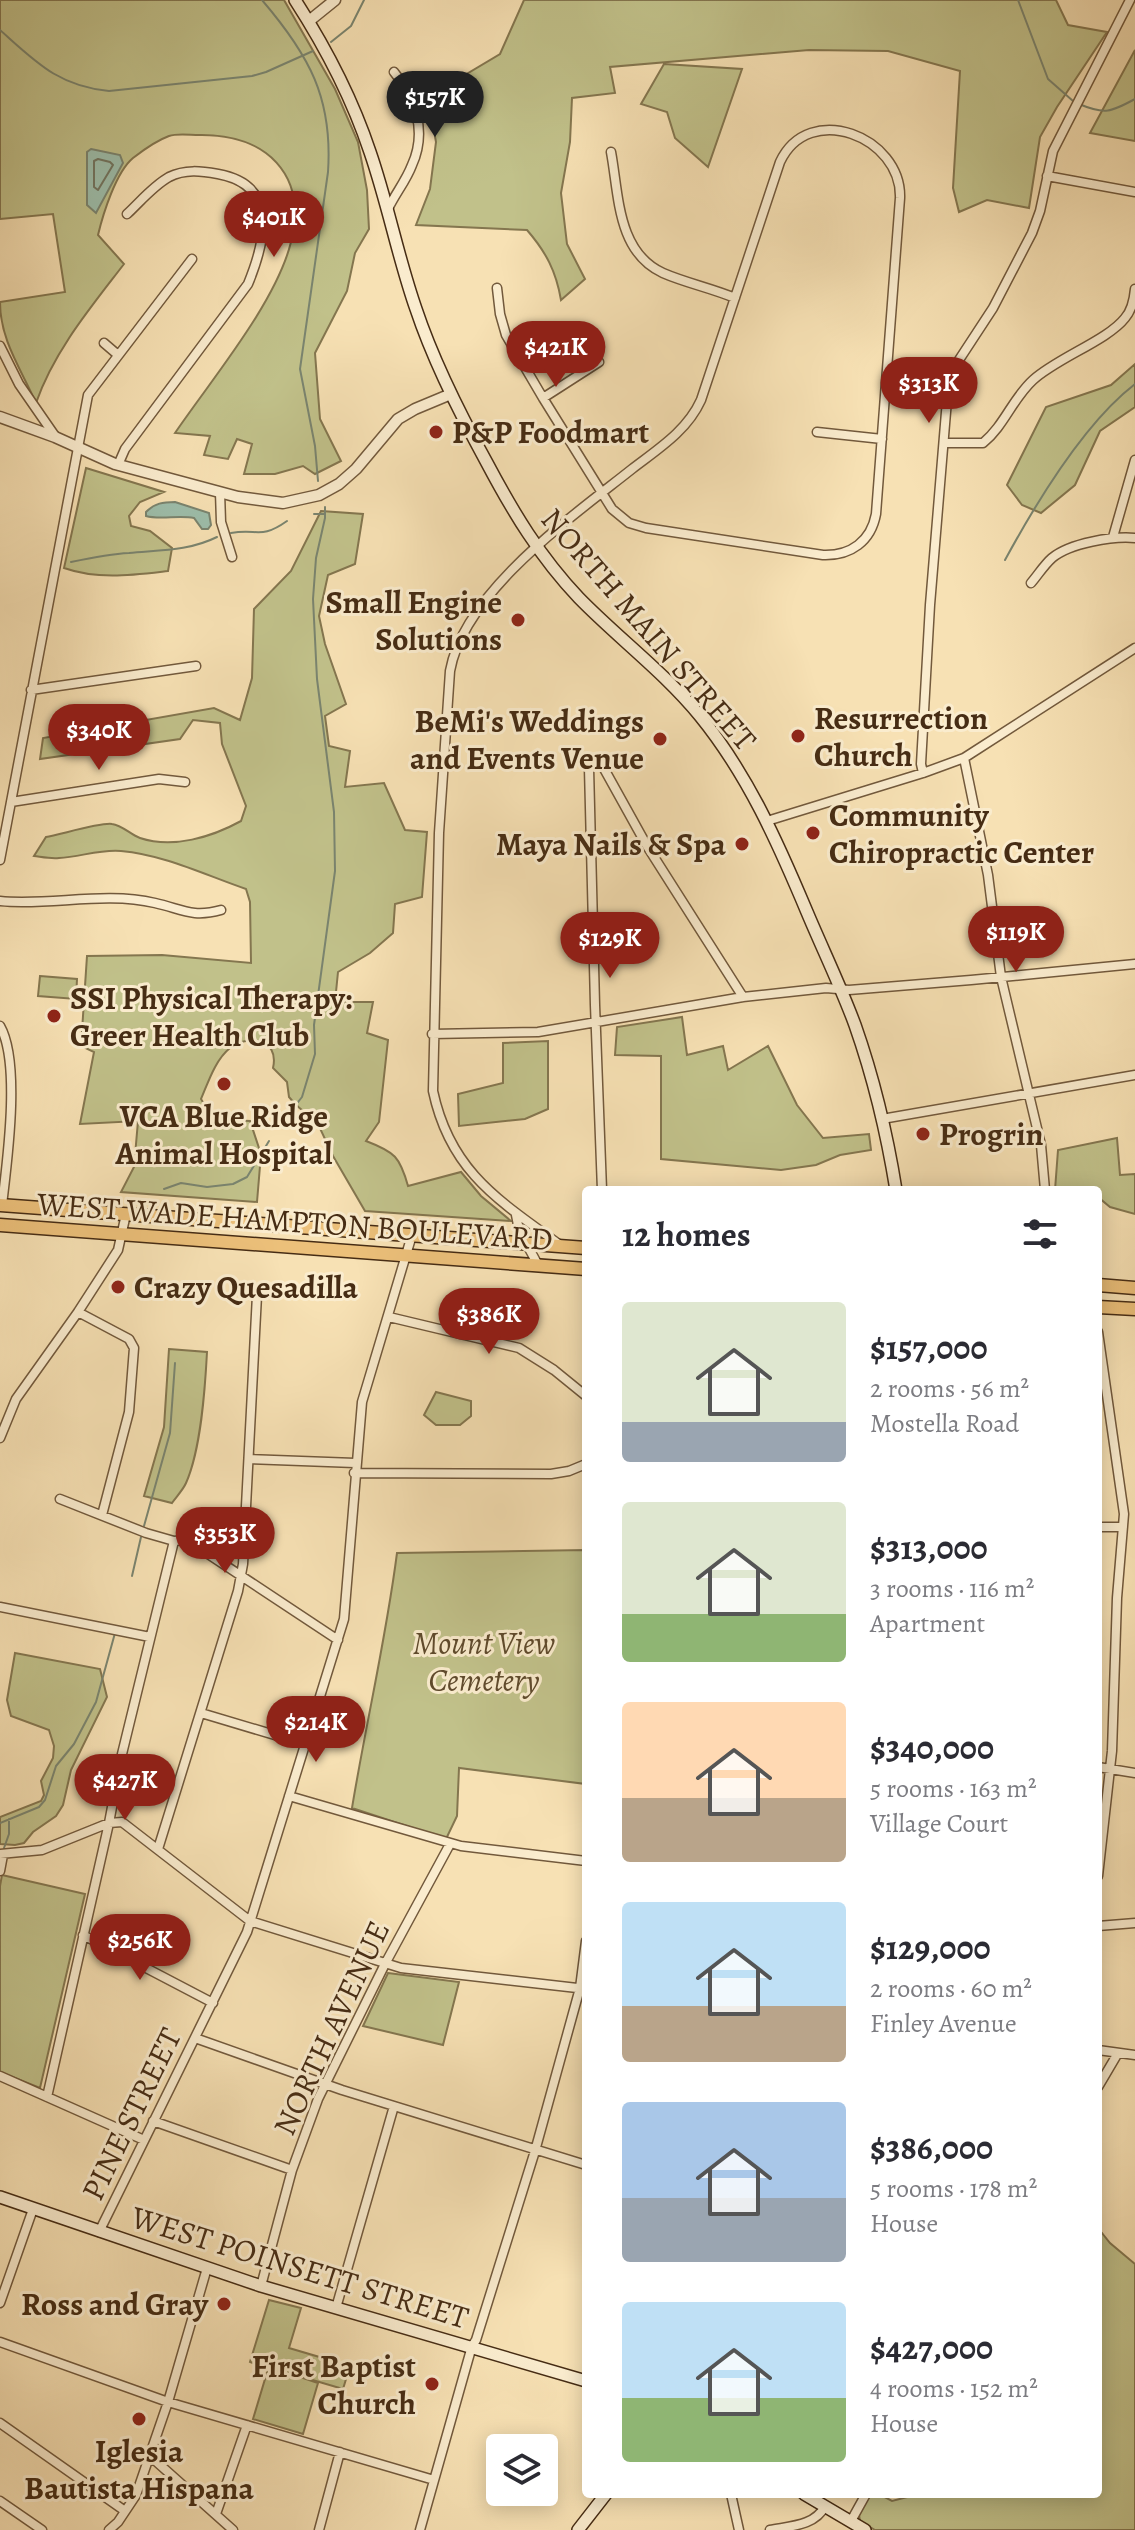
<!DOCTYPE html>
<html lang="en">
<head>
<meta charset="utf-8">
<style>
	:root { --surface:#fff; --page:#f7f7f7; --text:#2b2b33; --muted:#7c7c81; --accent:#8f2418 }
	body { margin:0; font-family:Alegreya,serif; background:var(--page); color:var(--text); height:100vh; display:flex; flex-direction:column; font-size:30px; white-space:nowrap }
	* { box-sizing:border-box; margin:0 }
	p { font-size:26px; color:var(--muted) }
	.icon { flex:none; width:44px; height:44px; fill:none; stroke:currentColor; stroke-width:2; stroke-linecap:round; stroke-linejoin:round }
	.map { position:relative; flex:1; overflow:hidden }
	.details { position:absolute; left:582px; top:1186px; width:520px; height:1312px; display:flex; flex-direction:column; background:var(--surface); border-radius:8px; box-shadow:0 4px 20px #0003 }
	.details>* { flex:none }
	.tools { position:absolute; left:486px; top:2434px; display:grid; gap:16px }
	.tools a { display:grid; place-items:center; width:72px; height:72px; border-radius:8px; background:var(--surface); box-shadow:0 4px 20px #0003; font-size:40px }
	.price { position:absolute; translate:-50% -68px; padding:0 18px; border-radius:28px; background:var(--accent); color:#fff; font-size:26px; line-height:52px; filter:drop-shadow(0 2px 4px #0008) }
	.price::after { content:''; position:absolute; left:50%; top:48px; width:24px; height:18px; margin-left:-12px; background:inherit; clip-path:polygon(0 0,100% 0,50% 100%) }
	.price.on { background:#222; color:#fff }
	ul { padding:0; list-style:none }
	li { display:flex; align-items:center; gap:24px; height:200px; padding:0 40px }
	li span { display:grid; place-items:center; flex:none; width:224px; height:160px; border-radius:8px; color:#555 }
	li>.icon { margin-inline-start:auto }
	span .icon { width:96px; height:96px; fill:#fffc; stroke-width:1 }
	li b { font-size:34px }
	h2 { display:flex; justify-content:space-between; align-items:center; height:96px; padding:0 40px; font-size:34px }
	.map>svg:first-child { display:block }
	.green { fill:#c1c18a; stroke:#84764f; stroke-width:2 }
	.water { fill:#9dbeab; stroke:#7a846f; stroke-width:2 }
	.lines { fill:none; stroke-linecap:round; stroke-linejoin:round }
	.shore { stroke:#727560; stroke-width:2 }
	.stream { stroke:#7a846f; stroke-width:2 }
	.minor-casing { stroke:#72593c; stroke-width:11 }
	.tertiary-casing { stroke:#72593c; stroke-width:13 }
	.secondary-casing { stroke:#462c14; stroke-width:14 }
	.primary-casing { stroke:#462c14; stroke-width:15 }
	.minor { stroke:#faecce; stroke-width:8 }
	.tertiary { stroke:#faecce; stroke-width:10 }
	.secondary { stroke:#faecce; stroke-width:11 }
	.primary { stroke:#ecc07a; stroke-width:12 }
	.poi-dot { fill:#8f2418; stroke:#faecce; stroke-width:3 }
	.labels { text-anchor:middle; stroke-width:6; stroke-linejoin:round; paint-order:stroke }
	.poi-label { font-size:32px; font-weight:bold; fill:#462c14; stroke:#faecce; text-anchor:start }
	.street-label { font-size:32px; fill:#462c14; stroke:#faecce }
	.park-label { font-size:32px; font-style:italic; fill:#5f4a2c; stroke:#faecce }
</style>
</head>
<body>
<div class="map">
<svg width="1135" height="2530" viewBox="0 0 1135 2530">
	<rect width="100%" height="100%" fill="#f7e1b4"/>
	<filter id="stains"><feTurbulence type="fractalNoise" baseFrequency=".0025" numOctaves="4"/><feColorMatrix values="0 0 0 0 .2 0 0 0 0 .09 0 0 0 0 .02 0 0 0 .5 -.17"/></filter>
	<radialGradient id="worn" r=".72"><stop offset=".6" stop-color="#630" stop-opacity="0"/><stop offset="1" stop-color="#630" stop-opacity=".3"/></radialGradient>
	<!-- green -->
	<path class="green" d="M0,0h284l51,89 23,53 9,48 2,39 -14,24 -8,38 -32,62 5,66 21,42 -26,13 -12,-8 -28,8h-31l8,-30 -15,-5 -9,20 -24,-4 6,-19 -35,-3c36,-53 101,-130 116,-191 17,-68 -25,-108 -92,-107 -9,0 -22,-2 -30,1 -11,4 -27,15 -36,22 -17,14 -30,56 -35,77l26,29c-33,43 -70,87 -88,139 -15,-34 -36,-63 -36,-101l65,-10 -12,-78 -53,5z
		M524,0h532l12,25 39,7 -50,75 -17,30 -11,71 -42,-8 -28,12 -6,-24 7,-117 -72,-20 -79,-1 -199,17 5,26 -43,5 -2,44 -9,51 6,51 18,35 -24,21c-5,-29 -15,-48 -34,-70l-111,-5 14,-36 6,-47 -8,-45 72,-43z
		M1135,50v91l-45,-8z
		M664,64l78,5 -34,98 -33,-29 -8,-26 -26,-8z
		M1135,364v43l-35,24 -25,54 -34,28 -19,-8 -15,-20 39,-78 65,-22z
		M86,468l78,24 -24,10 -11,14 2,10 19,5 22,17 -4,23c-35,4 -70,9 -104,-3z
		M321,511l42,3 -8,50 -27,11 -9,41 6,28 21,60 -21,12 4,30 21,5 -5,36 39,-4 21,47 22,2 -5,65 -27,7 -2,29 -23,20 -32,19 -3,30h38l-6,31 21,7 -9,82 -13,19c29,11 34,16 42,45l53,-14 20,24 30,25 -146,-10 -32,-55 -15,-32 -23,-20 -6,-7 -2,-15 -14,-14c7,-31 -27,-33 -43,-20 -15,12 -22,35 -29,51l12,20 37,2 11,33 -4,48 -136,-10 13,-25 4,-46 -58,3 14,-72 -13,-6 6,-90 75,-1 89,8 -1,-61 -4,-13c-41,-14 -81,-34 -125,-38 -21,-2 -41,6 -62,7 -8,1 -17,-1 -25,-2l12,-19c13,-2 55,-15 66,-13 10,1 19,11 28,14 33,11 72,-1 101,-17l5,-15 -24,-62 -2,-21 -27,-3 -13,19 -140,20 3,-21 171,-30 26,12 12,-42 2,-69 37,-38z
		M40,976l37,3 -1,20 -38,-3z
		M682,1017l5,38 36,-9 5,24 40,-24 29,59 26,33 46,-4 2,16 -31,5 -24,10 -35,5 -120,-11v-103l-46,-1 2,-28z
		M548,1041v68l-23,10 -66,7 -1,-32 45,-11v-40z
		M1117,1138l3,37 15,-1v40l-25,-7 -12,-10v-7h-43l3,-40z
		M169,1349l38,3c-2,38 -6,97 -21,131 -3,7 -10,14 -14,20l-28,-7 20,-69z
		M436,1392l35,9v15l-11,9h-24l-12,-10z
		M586,1550v234l-127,-16 -2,48 -11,23 -94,-31c14,-85 34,-169 45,-255z
		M15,1653l85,16 7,28 -36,73 -8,35 -7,11 -23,16 -9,11 -9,2 -15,-1v-27l41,-16 3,-6 -3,-14 12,-23 1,-12 -5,-16 -38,-14 -4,-16z
		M2,1875l83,19 -45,194 -40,-16v-186z
		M388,1973l71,9 -16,63 -80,-19z
		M1098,2228l12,15 25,21v266h-260l-15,-9 -1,-6 11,-21h9l13,7 27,-7h179z
		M269,2300l32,8 -12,40 61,18 -7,23 -61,-18 36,12 -15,51 -50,-15 15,-50 -18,-7z"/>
	<!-- water -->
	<path class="water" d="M91,149l29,6 3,8 -27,50 -9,-8v-53z
		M175,502l34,11 2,12 -3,4h-6l-8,-11c-15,-3 -35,2 -48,-2v-4c9,-9 17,-10 29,-10z"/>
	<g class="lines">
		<!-- shore -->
		<path class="shore" d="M98,159l12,3 3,3 -15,25 -4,-3v-26z"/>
		<!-- stream -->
		<path class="stream" d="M262,0c47,55 71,98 66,172l-28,197 15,77 3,35
			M1018,0l30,79 25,22
			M0,30c36,32 58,56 109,61l143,-15 14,-4 47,-21
			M331,42l20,-16 13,-26
			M1079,104c26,11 32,8 56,-5
			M314,514h11
			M231,533c27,-5 29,7 56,-12
			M1005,560c31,-57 78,-136 130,-176
			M71,562c19,-4 38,-8 58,-9 31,-3 60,-2 88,-16
			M291,1111l11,-14 13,-43 -1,-29 21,-154 -1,-59 -17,-133 -4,-80 3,-41 9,-40v-11
			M164,1189l17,-6 26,4 26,-3 14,-7 22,-36
			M144,1526l26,-93 5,-70
			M132,1576l9,-39
			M0,1823l39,-16 6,-7 11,-34 18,-22 22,-42 19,-69
			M4,1848l5,-14v-15"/>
		<!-- minor casing -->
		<g class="minor-casing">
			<path id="minor" d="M611,152c8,43 6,100 52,121 23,10 48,15 72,25
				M1047,176l88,16
				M388,209c7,-15 18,-28 24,-44 15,-33 4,-67 -18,-93
				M497,288l3,26 6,21 37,63 69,111 17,14 17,5 177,27c28,1 48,-14 53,-41l24,-316c2,-61 -91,-98 -120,-36l-79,238c-14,31 -43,49 -69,69 -59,47 -168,123 -182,202l-11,162 -6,258c17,80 65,109 127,154
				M104,343l14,12
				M0,346l19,38 36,52
				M543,398l56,-36
				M817,432l65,7
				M944,443h39c21,-17 30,-45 50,-63 24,-22 75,-40 92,-62 7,-8 9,-18 10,-29
				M118,465l7,-16 123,-165c18,-44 31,-99 -30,-110 -17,-3 -33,-5 -49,3 -16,9 -29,25 -42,37
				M220,492l1,30 11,35
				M1113,537l22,-77
				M1031,583c7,-8 13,-18 21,-25 18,-15 61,-22 83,-20
				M31,690l165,-24
				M964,758l24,117 13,102 40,168 4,45
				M923,773l-2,-9 9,-159 18,-217 9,-25 36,-55 39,-75 8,-22 13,-60 77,-151
				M11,802l148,-23 26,3
				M767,821l156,-48 41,-15 171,-110
				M0,860l88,-465 104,-136
				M0,901c51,5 104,-10 155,2 27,6 37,15 66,7
				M0,1026c21,37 7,136 2,179
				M432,1034l106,-2 205,-35 83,-9 23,2 122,-10 164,-16
				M882,1119l253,-44
				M602,1190l-7,-185 -6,-237 4,-8 9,5 45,81 96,151
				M516,1215l3,15 19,35
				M78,1312l51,27 5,9 -5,64 -27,103
				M389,1317l130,31 35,22 32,26
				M1098,1332l26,182 -7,84 -5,153 -14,125
				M0,1438l16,-39 62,-87 40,-62 8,-36
				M249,1459l106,4
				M354,1473l197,1 18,-3 17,-7
				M60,1499l86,34 28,8 11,-1 5,2 148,98
				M1098,1527h25
				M0,1607l150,30
				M201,1713l104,31
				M1098,1767l37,6
				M289,1796l172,50 125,15
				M158,1849l80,-258 5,-27 14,-269
				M0,1854l42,-4 67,-27 13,-1 128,99 151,47 185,21
				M0,1871l3,-16
				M1098,1926l37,-3
				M83,1935l130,68
				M195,2038l147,52 244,75
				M1098,2050l37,5
				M0,2076l144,64
				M1098,2087l20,-34
				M47,2097l62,-274 13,-69 52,-213
				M153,2121l139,49
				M99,2232l148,-300 97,-313 18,-217 50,-167
				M261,2286l31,-116 26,-71 67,-135 65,-120
				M0,2303l33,-94
				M336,2308l58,-202
				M0,2342l168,60 266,78
				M0,2423l125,88
				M150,2456l83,74
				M731,2494l8,36
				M0,2501l42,29
				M216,2514l31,-89
				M851,2521l15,-27
				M109,2530l9,-8 18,-27 32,-93 39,-134
				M319,2530l21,-78
				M420,2530l52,-184 4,-6 59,-189 45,-163 6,-47
				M770,2530c20,-4 45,-4 55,-24"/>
		</g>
		<!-- tertiary casing -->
		<g class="tertiary-casing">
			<path id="tertiary" d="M309,21l26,-21
				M0,417l55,20 60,27 123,33 45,6 36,-8 20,-11 17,-15 42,-50 17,-10 36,-15"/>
		</g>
		<!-- secondary casing -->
		<g class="secondary-casing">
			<path id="secondary" d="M295,0c31,48 57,98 75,152 18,52 28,106 46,157 18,54 44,105 71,154 26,49 53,94 92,135 39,40 85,74 121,118 48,59 78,127 107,196 16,38 34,75 48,113 19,54 32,109 41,165
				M0,2197l261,89 325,95
				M804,2494l61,36
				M578,2530l28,-36"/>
		</g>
		<!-- primary casing -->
		<g class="primary-casing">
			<path id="primary" d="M0,1205l586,43
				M0,1225l586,44
				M1098,1285l37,3
				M1098,1307l37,2"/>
		</g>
		<!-- minor -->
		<use href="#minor" class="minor"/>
		<!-- tertiary -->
		<use href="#tertiary" class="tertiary"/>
		<!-- secondary -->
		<use href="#secondary" class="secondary"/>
		<!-- primary -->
		<use href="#primary" class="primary"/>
	</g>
	<!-- markers -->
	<g class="poi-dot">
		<circle cx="436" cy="432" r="8"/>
		<circle cx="518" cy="620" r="8"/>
		<circle cx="798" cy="736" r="8"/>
		<circle cx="660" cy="739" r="8"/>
		<circle cx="813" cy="833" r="8"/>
		<circle cx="742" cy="844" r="8"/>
		<circle cx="54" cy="1016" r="8"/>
		<circle cx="224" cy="1084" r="8"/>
		<circle cx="923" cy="1134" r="8"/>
		<circle cx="118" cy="1287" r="8"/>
		<circle cx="224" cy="2304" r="8"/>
		<circle cx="432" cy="2384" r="8"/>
		<circle cx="139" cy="2419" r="8"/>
	</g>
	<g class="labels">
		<!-- poi labels -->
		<g class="poi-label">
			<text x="452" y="443">P&amp;P Foodmart</text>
			<text x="502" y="613" text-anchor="end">Small Engine<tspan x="502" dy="37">Solutions</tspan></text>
			<text x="814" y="729">Resurrection<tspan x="814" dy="37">Church</tspan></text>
			<text x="644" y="732" text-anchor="end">BeMi's Weddings<tspan x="644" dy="37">and Events Venue</tspan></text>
			<text x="829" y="826">Community<tspan x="829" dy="37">Chiropractic Center</tspan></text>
			<text x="726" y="855" text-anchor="end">Maya Nails &amp; Spa</text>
			<text x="70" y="1009">SSI Physical Therapy:<tspan x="70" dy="37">Greer Health Club</tspan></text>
			<text x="224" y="1127" text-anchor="middle">VCA Blue Ridge<tspan x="224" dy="37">Animal Hospital</tspan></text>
			<text x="939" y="1145">Progrin</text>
			<text x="134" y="1298">Crazy Quesadilla</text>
			<text x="208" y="2315" text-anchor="end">Ross and Gray</text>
			<text x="416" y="2377" text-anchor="end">First Baptist<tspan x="416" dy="37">Church</tspan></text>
			<text x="139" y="2462" text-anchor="middle">Iglesia<tspan x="139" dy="37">Bautista Hispana</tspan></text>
		</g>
		<!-- street labels -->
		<g class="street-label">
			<text transform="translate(649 629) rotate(49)" y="11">NORTH MAIN STREET</text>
			<text transform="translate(295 1221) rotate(4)" y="11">WEST WADE HAMPTON BOULEVARD</text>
			<text transform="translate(331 2028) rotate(-65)" y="11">NORTH AVENUE</text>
			<text transform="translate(131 2114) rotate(-64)" y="11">PINE STREET</text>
			<text transform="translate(300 2267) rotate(17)" y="11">WEST POINSETT STREET</text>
		</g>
		<!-- park labels -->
		<g class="park-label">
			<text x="484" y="1654">Mount View<tspan x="484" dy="37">Cemetery</tspan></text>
		</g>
	</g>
	<rect width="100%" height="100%" filter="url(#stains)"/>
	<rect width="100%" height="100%" fill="url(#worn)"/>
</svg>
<div class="tools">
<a><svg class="icon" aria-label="layers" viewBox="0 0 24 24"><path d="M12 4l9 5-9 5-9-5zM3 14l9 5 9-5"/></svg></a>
</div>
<b class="price on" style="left:435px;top:139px">$157K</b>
<b class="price" style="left:274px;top:259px">$401K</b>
<b class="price" style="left:556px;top:389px">$421K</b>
<b class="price" style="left:929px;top:425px">$313K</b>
<b class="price" style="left:99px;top:772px">$340K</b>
<b class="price" style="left:1016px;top:974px">$119K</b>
<b class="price" style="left:610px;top:980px">$129K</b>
<b class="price" style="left:489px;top:1356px">$386K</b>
<b class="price" style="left:225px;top:1575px">$353K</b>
<b class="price" style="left:316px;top:1764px">$214K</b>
<b class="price" style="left:125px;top:1822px">$427K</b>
<b class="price" style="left:140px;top:1982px">$256K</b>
<section class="details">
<h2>12 homes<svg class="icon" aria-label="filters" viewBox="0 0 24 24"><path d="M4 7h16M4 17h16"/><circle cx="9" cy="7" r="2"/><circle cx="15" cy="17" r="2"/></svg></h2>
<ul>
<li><span style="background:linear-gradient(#dfe7d0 75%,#9aa5b1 0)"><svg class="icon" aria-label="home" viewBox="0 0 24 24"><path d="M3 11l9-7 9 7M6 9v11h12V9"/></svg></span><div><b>$157,000</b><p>2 rooms · 56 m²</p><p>Mostella Road</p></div></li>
<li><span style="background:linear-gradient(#dfe7d0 70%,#8fb573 0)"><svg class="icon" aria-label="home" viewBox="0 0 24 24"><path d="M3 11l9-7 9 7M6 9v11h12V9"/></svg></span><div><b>$313,000</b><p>3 rooms · 116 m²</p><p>Apartment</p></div></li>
<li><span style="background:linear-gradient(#ffd9b3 60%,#b9a48a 0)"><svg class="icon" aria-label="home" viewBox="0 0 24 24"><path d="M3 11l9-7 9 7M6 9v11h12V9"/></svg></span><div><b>$340,000</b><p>5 rooms · 163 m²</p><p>Village Court</p></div></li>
<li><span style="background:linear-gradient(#bfe0f5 65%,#b9a48a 0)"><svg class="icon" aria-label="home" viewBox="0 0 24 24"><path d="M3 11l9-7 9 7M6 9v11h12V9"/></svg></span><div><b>$129,000</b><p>2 rooms · 60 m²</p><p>Finley Avenue</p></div></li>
<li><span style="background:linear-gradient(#a9c7e8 60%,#9aa5b1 0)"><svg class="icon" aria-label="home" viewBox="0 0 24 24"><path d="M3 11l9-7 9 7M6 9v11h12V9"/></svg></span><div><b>$386,000</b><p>5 rooms · 178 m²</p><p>House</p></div></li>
<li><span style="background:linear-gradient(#bfe0f5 60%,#8fb573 0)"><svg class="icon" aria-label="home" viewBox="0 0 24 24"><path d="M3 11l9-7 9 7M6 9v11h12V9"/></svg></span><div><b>$427,000</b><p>4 rooms · 152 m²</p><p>House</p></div></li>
</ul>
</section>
</div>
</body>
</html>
